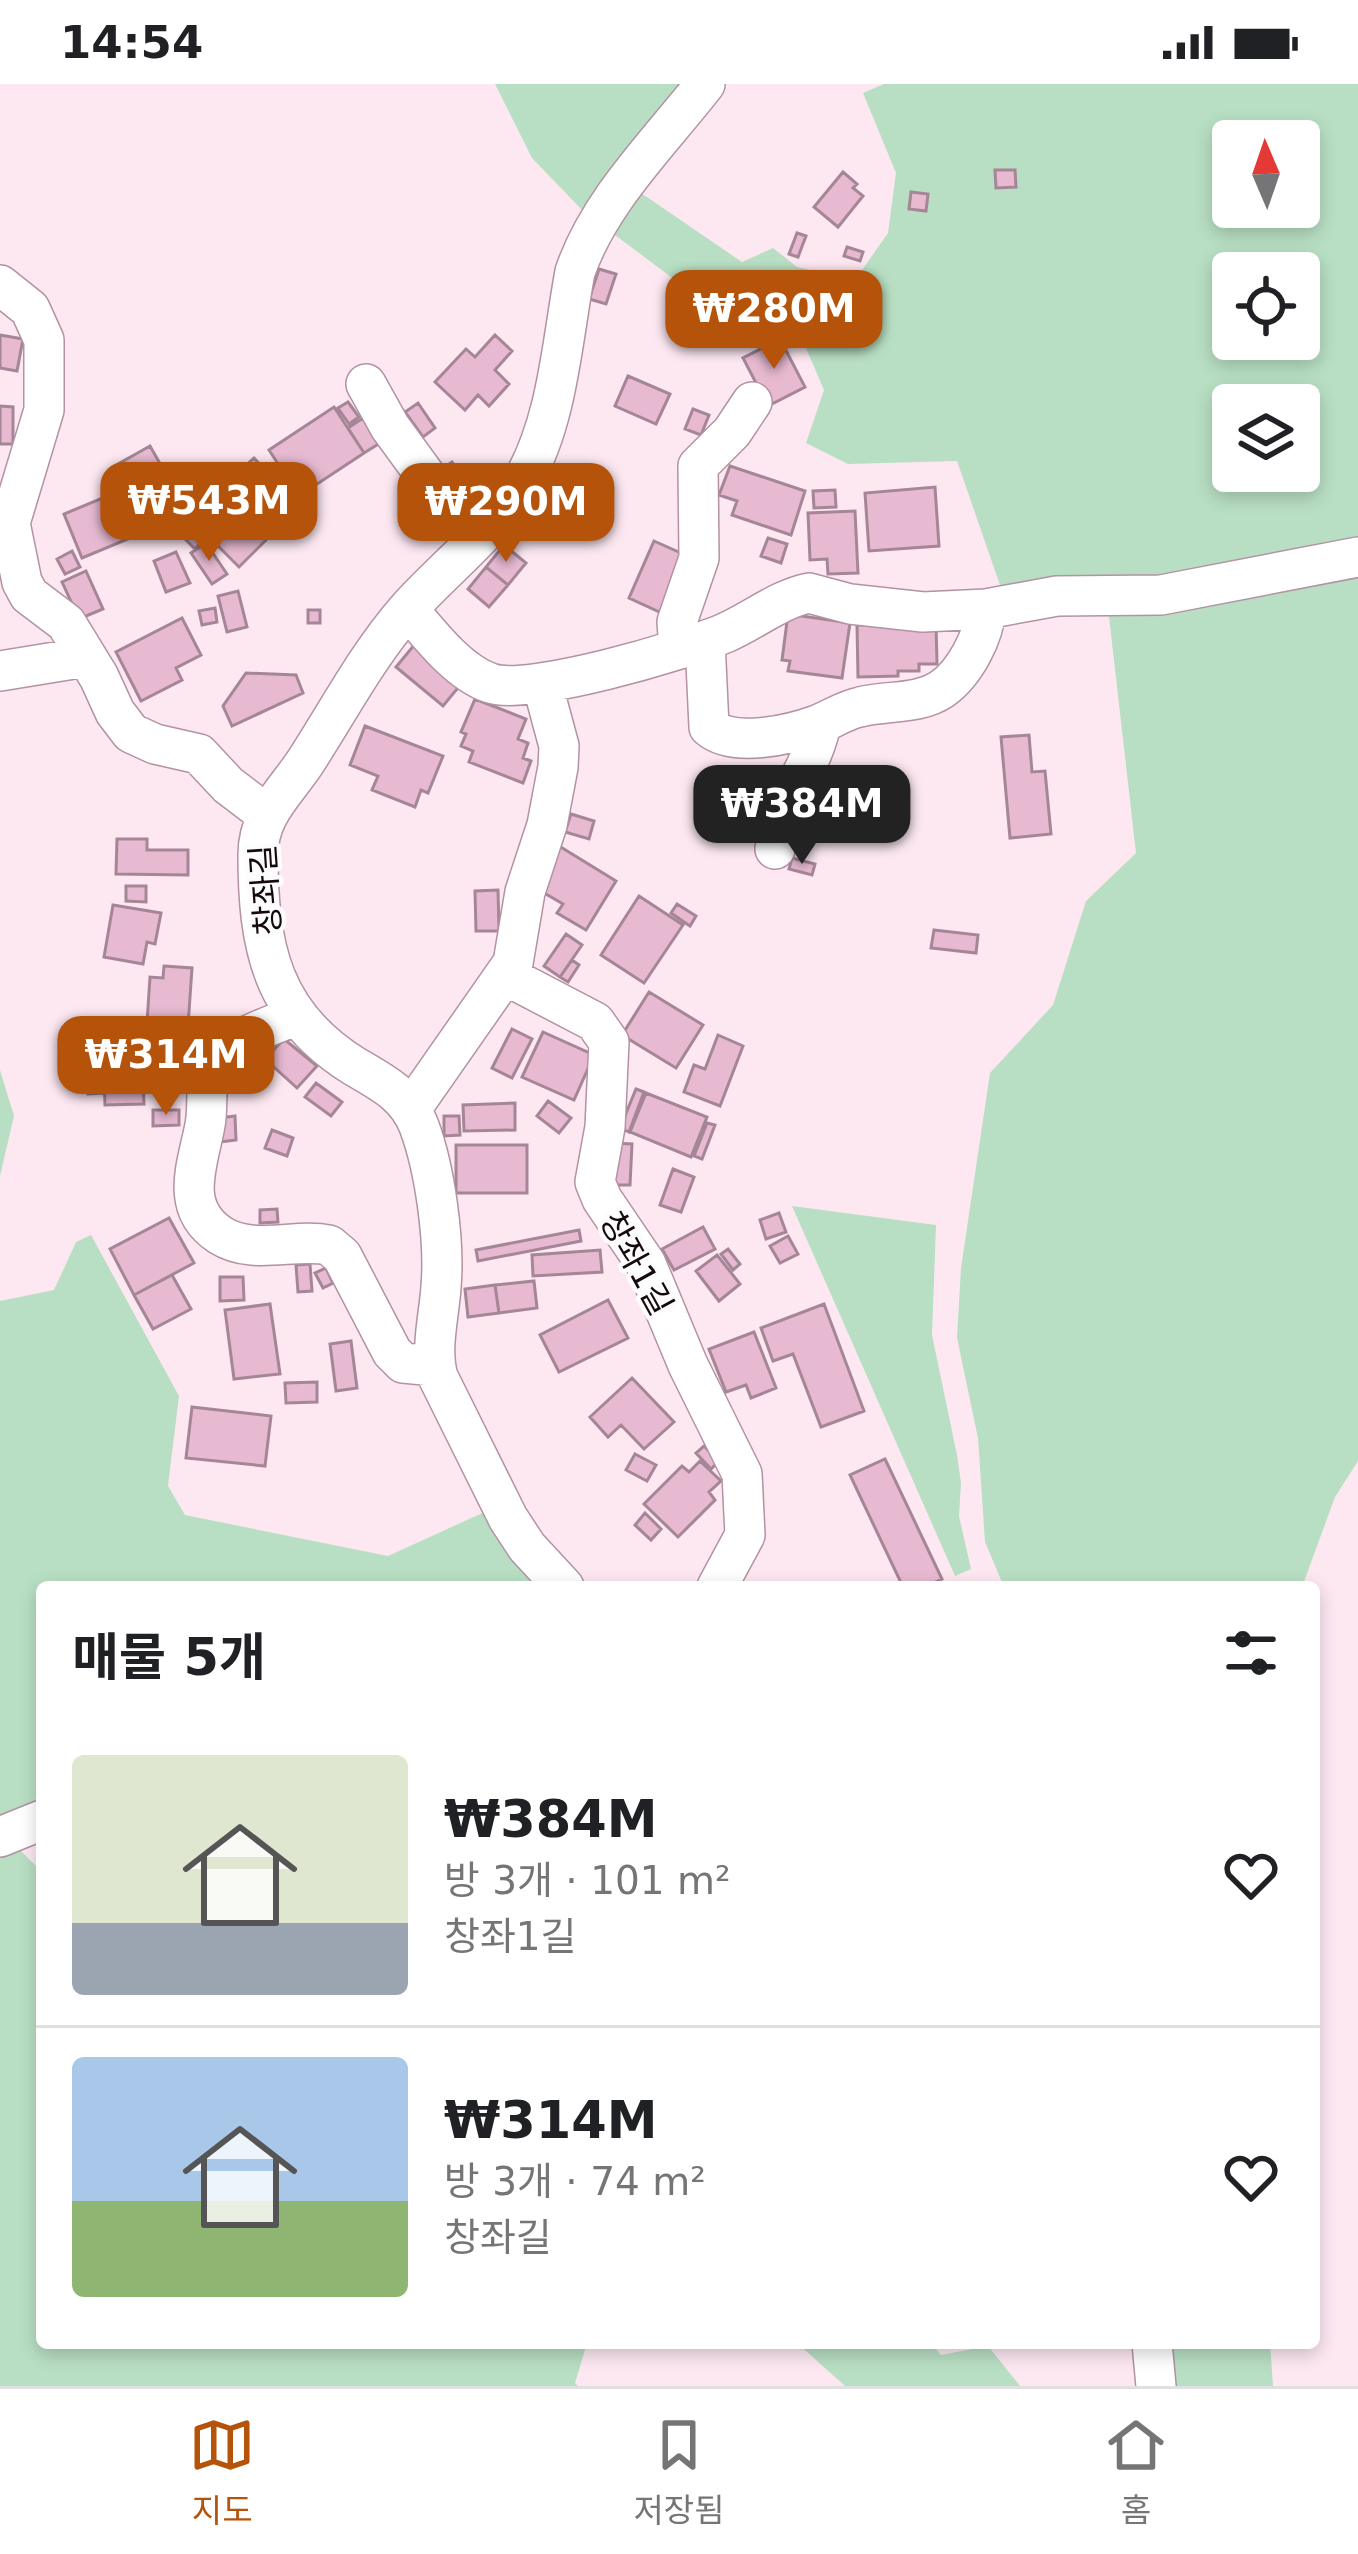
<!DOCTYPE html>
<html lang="ko">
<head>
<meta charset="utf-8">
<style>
	:root { --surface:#fff; --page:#f2f2f2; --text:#202124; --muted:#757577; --line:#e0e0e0; --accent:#b45309 }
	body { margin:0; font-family:"DejaVu Sans","Noto Sans KR",sans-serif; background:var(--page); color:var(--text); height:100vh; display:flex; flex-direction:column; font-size:45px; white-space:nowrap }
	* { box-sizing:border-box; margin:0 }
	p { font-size:39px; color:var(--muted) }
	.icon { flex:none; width:66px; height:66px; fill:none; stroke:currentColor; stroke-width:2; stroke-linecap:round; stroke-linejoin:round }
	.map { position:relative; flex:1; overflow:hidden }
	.sheet { position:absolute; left:36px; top:1497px; width:1284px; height:768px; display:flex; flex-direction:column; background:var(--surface); border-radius:12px; box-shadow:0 6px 18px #0003 }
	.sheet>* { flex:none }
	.needle { width:78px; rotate:358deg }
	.tools { position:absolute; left:1212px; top:36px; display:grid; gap:24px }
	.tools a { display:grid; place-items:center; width:108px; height:108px; border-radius:12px; background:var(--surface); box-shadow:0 6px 18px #0003; font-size:60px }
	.price { position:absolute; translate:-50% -102px; padding:0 27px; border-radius:24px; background:var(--accent); color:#fff; font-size:39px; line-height:78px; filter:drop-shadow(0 3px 6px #0008) }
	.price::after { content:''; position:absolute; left:50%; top:72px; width:36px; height:27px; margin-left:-18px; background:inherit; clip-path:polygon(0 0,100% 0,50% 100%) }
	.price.selected { background:#222; color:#fff }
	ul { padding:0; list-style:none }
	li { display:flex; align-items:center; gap:36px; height:300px; padding:0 36px }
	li+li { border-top:3px solid var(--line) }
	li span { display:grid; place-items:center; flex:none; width:336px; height:240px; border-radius:12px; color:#555 }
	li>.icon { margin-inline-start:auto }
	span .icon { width:144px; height:144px; fill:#fffc; stroke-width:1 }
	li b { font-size:51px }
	h2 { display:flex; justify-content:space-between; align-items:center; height:144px; padding:0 36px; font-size:51px }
	.status { display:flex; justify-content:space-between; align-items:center; height:84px; padding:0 60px; background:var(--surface); direction:ltr }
	.status svg { height:33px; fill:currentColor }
	.dock { display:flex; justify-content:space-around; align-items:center; height:168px; border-top:3px solid var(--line); background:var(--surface); font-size:33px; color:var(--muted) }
	.dock a { display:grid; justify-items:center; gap:6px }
	.dock .selected { color:var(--accent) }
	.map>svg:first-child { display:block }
	.green { fill:#b8dfc3; fill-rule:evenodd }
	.building { fill:#e7bad2; stroke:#a58696; stroke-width:3 }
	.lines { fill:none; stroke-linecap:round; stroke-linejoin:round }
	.street-casing { stroke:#b292a3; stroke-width:42 }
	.street { stroke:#fff; stroke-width:39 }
	.labels { text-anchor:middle; stroke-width:9; stroke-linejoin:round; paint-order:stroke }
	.street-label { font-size:33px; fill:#14090f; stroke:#fcfcfc }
</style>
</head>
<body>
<div class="status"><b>14:54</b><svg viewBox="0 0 49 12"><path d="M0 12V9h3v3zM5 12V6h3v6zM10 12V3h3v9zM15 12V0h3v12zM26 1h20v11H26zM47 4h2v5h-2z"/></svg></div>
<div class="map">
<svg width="1358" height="2302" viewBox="0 0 1358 2302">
	<rect width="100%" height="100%" fill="#fde8f2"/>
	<!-- green -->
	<path class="green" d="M495,0h192l-103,128 -52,-54z
		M884,0h474v463l-131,23 -225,21 -45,-130 -109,3 -42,-21 18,-53 -41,-95 -60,21 -112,-84 30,-39 101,69 31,-14 24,19 58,13 33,-47 8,-60 -33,-80zM1233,57h66v66h-66zM1233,189h66v66h-66zM1233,321h66v66h-66z
		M1358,481v896l-23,36 -33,90h-298l-19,-45 -7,-104 -21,-100 4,-70 29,-195 63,-68 33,-104 50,-48 -28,-245z
		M0,986l14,46 -14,60z
		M792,1122l144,19 -4,110 25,120 4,28 -2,33 12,53 -16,7z
		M91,1151l88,161 -11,90 17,29 203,41 101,-46 55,77h-502v219l-25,41 25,25v471h545l-12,40 3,3h-578v-1085l54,-11 22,-48z
		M797,2259h134l10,12 47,-9 32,40h-175z
		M1170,2259h100l3,43h-99z"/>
	<!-- building -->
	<path class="building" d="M995,86h20l1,17 -20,1z
		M843,88l14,12 -4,4 10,8 -25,31 -24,-20z
		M911,108l17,2 -2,17 -17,-2z
		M797,149l9,3 -8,21 -9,-3z
		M847,163l16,5 -3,9 -16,-5z
		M599,185l17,5 -10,30 -17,-5z
		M772,221l7,18 -32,11 -7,-17z
		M0,251l23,4 -6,32 -17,-3z
		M495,251l17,16 -17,19 14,14 -20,22 -11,-11 -13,15 -30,-28 31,-33 9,8z
		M780,255l25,48 -37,19 -25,-48z
		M628,292l42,18 -14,30 -41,-18z
		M348,318l11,15 -10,7 -11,-16z
		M418,319l17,25 -12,9 -18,-25z
		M0,322l13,1v37h-13z
		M334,323l30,46 -65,43 -30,-46z
		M693,325l16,6 -8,20 -16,-6z
		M363,334l17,25 -16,10 -16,-25z
		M150,362l13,23 -12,7 -7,-12 -19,11 -7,-11z
		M254,374l33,35 -10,9 -33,-35z
		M452,378l10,15 -7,5 -10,-15z
		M730,382l75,25 -14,44 -59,-20 5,-14 -18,-6z
		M237,389l49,47 -47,47 -48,-48z
		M171,394l9,20 -14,6 -9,-19z
		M935,403l4,59 -70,5 -4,-58z
		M122,406l18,44 -58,24 -18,-44z
		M835,406l1,17 -22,1 -1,-17z
		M855,427l3,62 -30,1 -1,-15 -17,1 -2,-47z
		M191,445l12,11 -8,9 -11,-11z
		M768,454l19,6 -6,19 -20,-7z
		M654,457l38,17 -26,57 -37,-17z
		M206,459l21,31 -15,10 -21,-31z
		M504,461l22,18 -18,22 -22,-18z
		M72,467l8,16 -15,7 -8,-15z
		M176,468l14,31 -24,9 -12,-31z
		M486,483l22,18 -19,22 -21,-18z
		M86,487l17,38 -24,10 -17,-37z
		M238,507l9,36 -20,5 -9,-36z
		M215,524l2,14 -15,3 -3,-14z
		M308,526h12v13h-12z
		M788,530l62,9 -8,55 -54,-7 2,-10 -8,-1z
		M182,534l19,37 -25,13 6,12 -41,21 -25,-49z
		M936,539l1,41h-18v7h-21v5l-40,1 -1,-52z
		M415,560l47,39 -19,23 -47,-39z
		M246,589l50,2 7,18 -71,33 -9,-20z
		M475,615l51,20 -8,20 10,4 -5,15 8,3 -8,22 -54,-21 4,-11 -12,-5 5,-12 -5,-2z
		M365,642l78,30 -15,37 -7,-3 -6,17 -43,-17 6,-14 -28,-11z
		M1029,651l3,37 13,-1 6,63 -41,4 -9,-101z
		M820,713l12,37 -32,10 -12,-37z
		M571,730l23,7 -5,18 -24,-7z
		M117,755h30v11h41v25l-72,-1z
		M559,762l57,35 -30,49 -29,-17 6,-9 -29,-17z
		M792,774l23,6 -3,11 -23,-6z
		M126,802h20v16l-20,-1z
		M498,806l1,41h-23l-1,-40z
		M639,812l44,29 -39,58 -43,-28z
		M677,820l19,12 -6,10 -19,-13z
		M113,821l48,8 -6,31 -8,-2 -4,22 -39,-7z
		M934,846l44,5 -2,18 -45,-5z
		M566,850l16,11 -22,32 -16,-11z
		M572,876l7,5 -11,17 -8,-5z
		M164,882l28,2 -5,73 -41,-3 4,-61 13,1z
		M649,908l54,33 -27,43 -54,-33z
		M512,945l20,10 -20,39 -20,-10z
		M543,948l51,23 -20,45 -52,-23z
		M718,951l25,11 -23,60 -36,-14 10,-27 11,4z
		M284,955l33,27 -20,22 -32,-29z
		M142,963l2,57 -39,1 -2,-57z
		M103,964l1,45 -16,1 -1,-45z
		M316,999l26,19 -11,14 -26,-19z
		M636,1005l8,3 -15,40 -9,-4z
		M646,1009l61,24 -16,40 -61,-25z
		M548,1017l23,17 -12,15 -22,-17z
		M515,1019v27l-51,1 -1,-26z
		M153,1026h26v15l-26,1z
		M235,1032l1,24 -16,2 -1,-24z
		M444,1032h15l1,19 -16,1z
		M707,1039l8,2 -13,34 -8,-3z
		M272,1046l21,8 -6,18 -22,-8z
		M611,1059l21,1 -2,41h-21z
		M456,1061h71v48h-71z
		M673,1085l21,8 -13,35 -21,-7z
		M277,1125l1,13 -18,1v-13z
		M779,1129l7,19 -20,7 -6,-19z
		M169,1134l25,45 -60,32 -24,-46z
		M703,1143l12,22 -41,21 -12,-21z
		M579,1146l2,11 -103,20 -2,-11z
		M788,1152l10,18 -18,9 -10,-17z
		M728,1165l12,15 -7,6 -12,-16z
		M600,1166l2,22 -69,4 -1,-21z
		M717,1171l23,29 -21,17 -23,-30z
		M310,1180l2,27 -14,1 -2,-27z
		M326,1184l7,15 -10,5 -8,-15z
		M172,1191l19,34 -38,20 -19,-34z
		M220,1193h23l1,23 -24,1z
		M534,1197l3,27 -38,5 -4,-28z
		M495,1201l4,28 -31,4 -3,-28z
		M608,1216l20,38 -69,34 -19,-37z
		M270,1220l10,70 -46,5 -9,-69z
		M824,1220l40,107 -43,16 -28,-73 -20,7 -12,-33z
		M754,1248l22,56 -25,10 -5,-13 -20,7 -17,-43z
		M351,1257l6,47 -21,3 -6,-47z
		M632,1294l42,44 -30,27 -23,-24 -13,12 -18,-20z
		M317,1298v20l-31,1 -1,-20z
		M192,1323l79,9 -6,50 -79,-8z
		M704,1362l15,15 -8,8 -15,-16z
		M635,1370l21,11 -9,16 -21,-11z
		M885,1375l57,120 -18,8h-21l-53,-112z
		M700,1377l21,20 -12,11 6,8 -37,37 -34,-33 38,-38 7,6z
		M645,1429l16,16 -10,11 -16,-15z
		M1314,2030h4v40h-4z"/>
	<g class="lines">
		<!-- street casing -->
		<g class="street-casing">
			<path id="street" d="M0,201l30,24 14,31v70l-34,113 12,59 7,13 37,28 33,54 16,35 16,21 24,11 44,10 29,31 38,29
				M366,300l24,43 84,115
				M408,525c21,25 50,63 82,74 37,14 195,-33 235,-50 28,-12 54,-34 84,-40l41,11 73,8 63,-3 71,-13 104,-1 197,-38
				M705,557l4,86c24,21 80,8 108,-2 15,-6 28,-15 43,-18 27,-7 58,-2 82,-18 23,-16 42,-53 44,-80
				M679,565l-2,-27 22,-64 -1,-92 34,-34 20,-30
				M0,587l86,-14
				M775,765c5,-50 37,-79 46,-125
				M507,892l88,46 14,20 -4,85 -10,55 7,17 44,65 42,101 54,109 3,61 -28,52
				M294,932c-24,11 -65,22 -79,46 -12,19 -6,43 -10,63 -7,39 -27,82 15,110 33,21 74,3 109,10l13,11 50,96 11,11 32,3
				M411,1025l102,-146 12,-71 22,-67 11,-58 1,-21 -17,-63
				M564,1503l-37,-40 -19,-29 -70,-141c-8,-29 1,-60 3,-90 4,-46 -6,-118 -22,-161 -12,-32 -38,-44 -65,-60 -82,-51 -96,-119 -96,-211 0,-41 27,-62 48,-94 33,-51 61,-105 101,-151 38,-43 86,-77 115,-128 36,-61 40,-141 53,-210 24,-71 85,-130 130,-188
				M0,1753l42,-17
				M1152,2259l4,43"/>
		</g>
		<!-- street -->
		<use href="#street" class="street"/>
	</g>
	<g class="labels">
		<!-- street labels -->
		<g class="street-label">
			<text transform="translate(265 806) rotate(-94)" y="12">창좌길</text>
			<text transform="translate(637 1179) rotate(61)" y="12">창좌1길</text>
		</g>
	</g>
</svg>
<div class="tools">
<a><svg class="needle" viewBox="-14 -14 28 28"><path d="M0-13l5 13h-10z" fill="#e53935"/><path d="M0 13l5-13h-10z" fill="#757577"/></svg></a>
<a><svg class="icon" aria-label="locate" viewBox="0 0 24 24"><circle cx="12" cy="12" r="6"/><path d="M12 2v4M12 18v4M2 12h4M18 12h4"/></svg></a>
<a><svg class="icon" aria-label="layers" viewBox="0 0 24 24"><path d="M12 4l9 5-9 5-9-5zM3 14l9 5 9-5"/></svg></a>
</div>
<b class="price" style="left:774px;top:288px">₩280M</b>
<b class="price" style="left:209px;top:480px">₩543M</b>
<b class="price" style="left:506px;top:481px">₩290M</b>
<b class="price selected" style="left:802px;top:783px">₩384M</b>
<b class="price" style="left:166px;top:1034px">₩314M</b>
<section class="sheet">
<h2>매물 5개<svg class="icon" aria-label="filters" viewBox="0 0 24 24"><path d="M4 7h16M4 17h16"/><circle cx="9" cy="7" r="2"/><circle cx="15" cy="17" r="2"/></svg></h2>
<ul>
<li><span style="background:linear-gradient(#dfe7d0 70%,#9aa5b1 0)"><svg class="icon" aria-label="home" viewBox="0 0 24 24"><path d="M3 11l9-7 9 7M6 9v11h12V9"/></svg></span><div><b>₩384M</b><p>방 3개 · 101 m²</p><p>창좌1길</p></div><svg class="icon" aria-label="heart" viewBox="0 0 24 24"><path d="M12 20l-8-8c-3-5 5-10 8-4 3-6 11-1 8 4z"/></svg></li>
<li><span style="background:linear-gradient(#a9c7e8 60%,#8fb573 0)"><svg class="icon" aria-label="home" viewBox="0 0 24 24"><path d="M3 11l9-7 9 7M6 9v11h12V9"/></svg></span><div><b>₩314M</b><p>방 3개 · 74 m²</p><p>창좌길</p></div><svg class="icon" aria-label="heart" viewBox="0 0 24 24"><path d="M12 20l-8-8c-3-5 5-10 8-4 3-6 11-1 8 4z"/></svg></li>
</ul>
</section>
</div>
<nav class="dock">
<a class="selected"><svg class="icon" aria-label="map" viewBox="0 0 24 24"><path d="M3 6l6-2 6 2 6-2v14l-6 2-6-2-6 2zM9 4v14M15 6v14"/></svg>지도</a>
<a><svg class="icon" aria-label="saved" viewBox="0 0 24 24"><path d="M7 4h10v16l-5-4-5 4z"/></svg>저장됨</a>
<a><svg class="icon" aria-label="home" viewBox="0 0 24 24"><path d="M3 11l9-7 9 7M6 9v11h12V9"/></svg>홈</a>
</nav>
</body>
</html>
